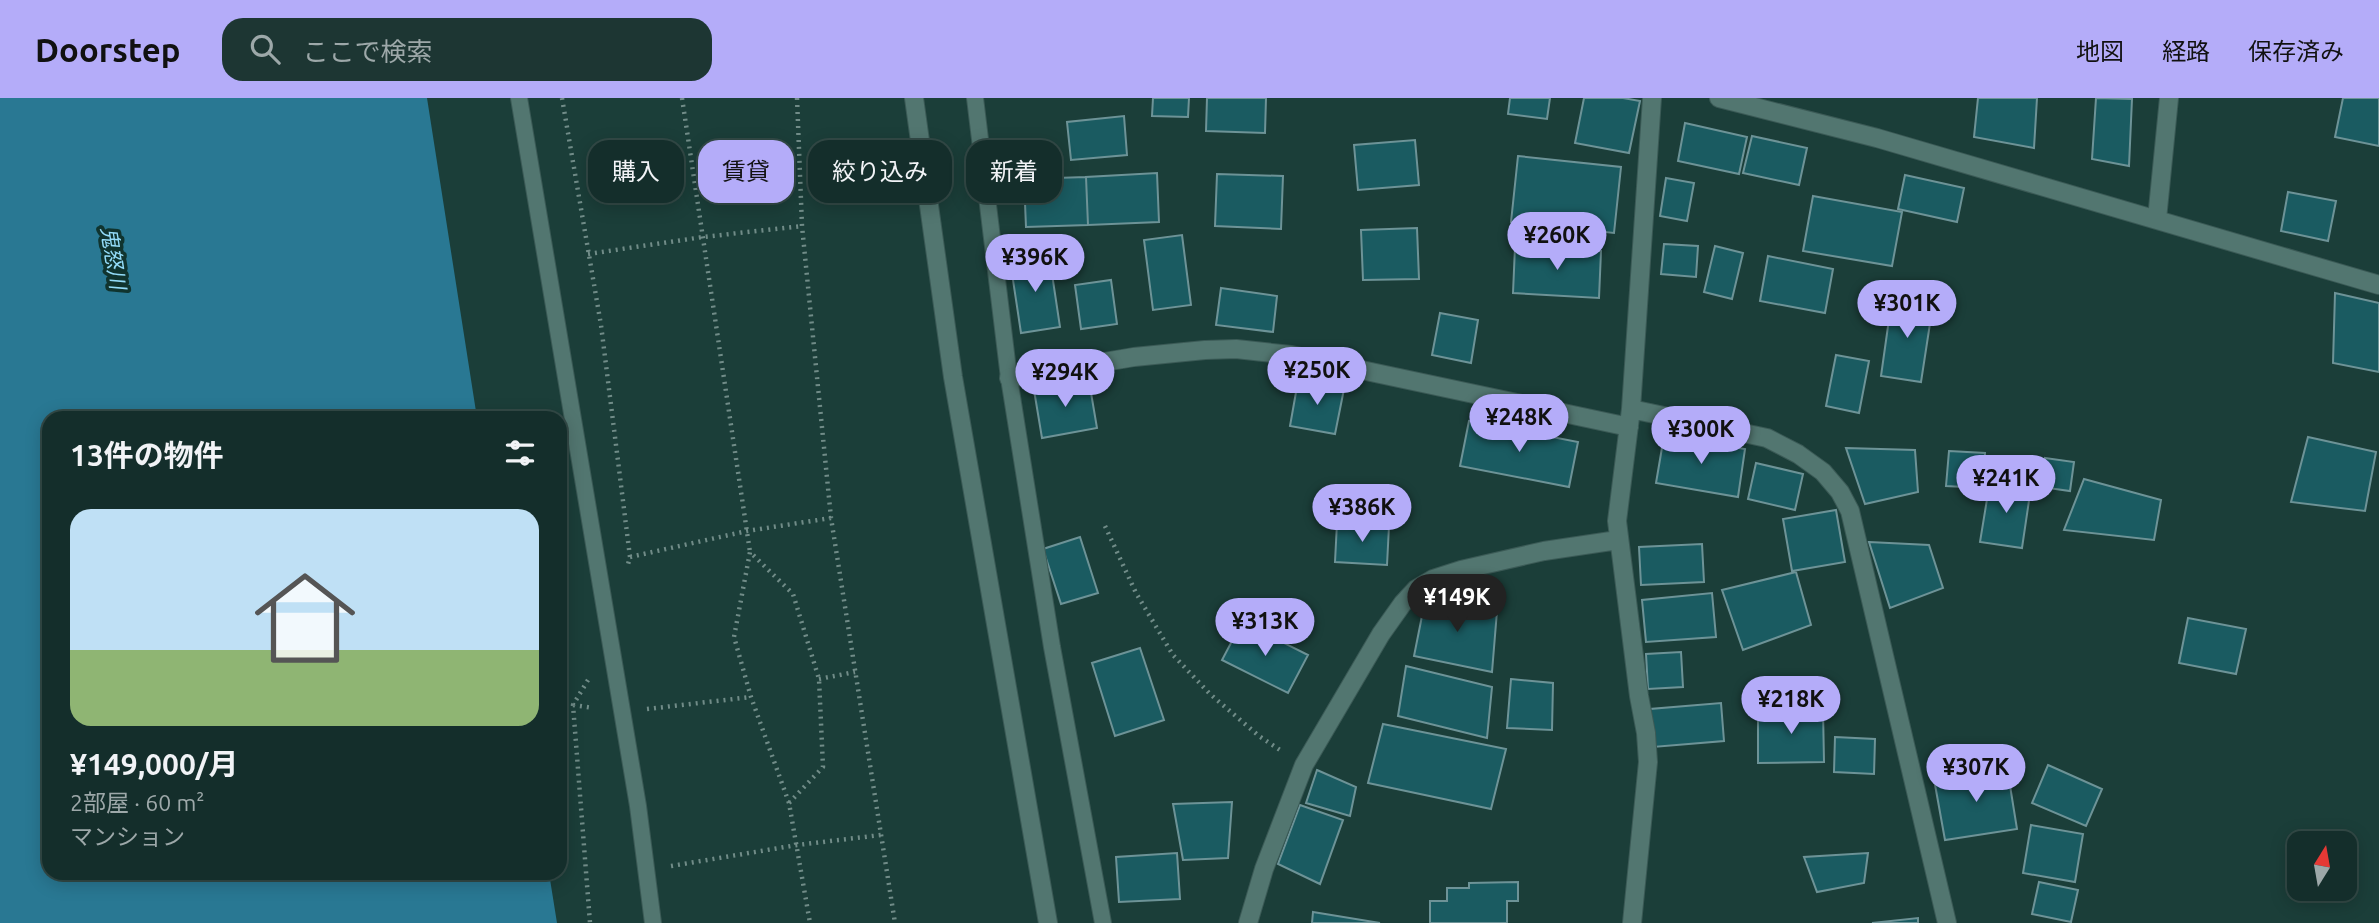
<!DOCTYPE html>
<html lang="ja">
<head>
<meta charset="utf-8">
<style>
	:root { --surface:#142e2b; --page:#1d3633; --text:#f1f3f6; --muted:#9da8a9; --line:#334a47; --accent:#b4acf9 }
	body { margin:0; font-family:Ubuntu,"Noto Sans JP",sans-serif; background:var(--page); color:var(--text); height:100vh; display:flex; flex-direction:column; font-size:26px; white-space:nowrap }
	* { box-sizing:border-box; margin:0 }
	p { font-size:23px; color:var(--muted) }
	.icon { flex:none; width:38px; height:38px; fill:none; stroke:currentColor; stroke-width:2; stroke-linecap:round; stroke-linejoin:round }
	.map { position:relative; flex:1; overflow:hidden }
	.side { position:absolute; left:42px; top:313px; width:525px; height:469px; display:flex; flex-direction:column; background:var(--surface); border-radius:21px; box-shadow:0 4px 18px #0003,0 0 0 2px var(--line) }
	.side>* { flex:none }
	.top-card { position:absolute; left:588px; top:42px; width:665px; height:63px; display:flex; gap:14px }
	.needle { width:46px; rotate:11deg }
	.controls { position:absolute; left:2287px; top:733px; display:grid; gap:14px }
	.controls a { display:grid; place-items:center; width:70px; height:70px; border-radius:14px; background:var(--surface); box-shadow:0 4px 18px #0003,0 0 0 2px var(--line); font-size:35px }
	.price { position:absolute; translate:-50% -60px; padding:0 16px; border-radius:24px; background:var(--accent); color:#111; font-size:23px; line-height:46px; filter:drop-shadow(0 2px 4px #0008) }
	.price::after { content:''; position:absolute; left:50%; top:42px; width:21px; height:16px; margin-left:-10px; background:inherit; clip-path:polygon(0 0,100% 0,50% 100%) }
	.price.on { background:#222; color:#fff }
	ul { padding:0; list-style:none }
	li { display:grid; align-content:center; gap:14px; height:371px; padding:0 28px }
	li+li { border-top:2px solid var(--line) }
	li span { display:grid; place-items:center; height:217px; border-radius:21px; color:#555 }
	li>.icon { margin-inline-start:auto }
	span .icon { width:126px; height:126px; fill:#fffc; stroke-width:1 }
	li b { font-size:30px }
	h2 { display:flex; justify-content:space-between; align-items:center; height:84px; padding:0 28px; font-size:30px }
	.chip { padding:0 24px; border-radius:21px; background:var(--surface); box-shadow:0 4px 18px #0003,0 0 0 2px var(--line); font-size:24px; line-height:63px }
	.chip.on { background:var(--accent); color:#111 }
	header { display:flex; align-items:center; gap:42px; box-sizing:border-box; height:98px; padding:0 35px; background:var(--accent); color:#111 }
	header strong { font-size:33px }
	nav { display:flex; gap:38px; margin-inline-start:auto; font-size:24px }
	.search { width:490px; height:63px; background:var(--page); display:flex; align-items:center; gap:18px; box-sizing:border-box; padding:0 24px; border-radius:21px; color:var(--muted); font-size:26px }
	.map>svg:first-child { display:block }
	.water { fill:#297893 }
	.building { fill:#1a5b61; stroke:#6d9397; stroke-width:2 }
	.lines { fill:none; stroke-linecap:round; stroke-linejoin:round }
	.service-casing { stroke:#3b5a56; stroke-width:18 }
	.minor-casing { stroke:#3b5a56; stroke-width:20 }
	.path { stroke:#718c88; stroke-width:4.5; stroke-dasharray:2 5; stroke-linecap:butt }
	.service { stroke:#527670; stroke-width:16 }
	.minor { stroke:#527670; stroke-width:18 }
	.labels { text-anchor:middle; stroke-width:7; stroke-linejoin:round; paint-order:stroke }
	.water-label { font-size:21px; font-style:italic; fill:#93dbf8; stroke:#10342f }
</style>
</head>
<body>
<header>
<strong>Doorstep</strong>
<div class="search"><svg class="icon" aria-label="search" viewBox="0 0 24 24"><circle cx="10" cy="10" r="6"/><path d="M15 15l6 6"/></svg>ここで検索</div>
<nav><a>地図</a><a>経路</a><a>保存済み</a></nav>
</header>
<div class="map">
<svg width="2379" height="825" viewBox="0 0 2379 825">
	<rect width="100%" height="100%" fill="#1b3e39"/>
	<!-- water -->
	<path class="water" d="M0,0h427l50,320h-428v455h500l8,50h-557z"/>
	<!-- building -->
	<path class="building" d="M1153,0h36l-1,19 -36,-1z
		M1207,0h59l-1,35 -59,-2z
		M1510,0h40l-3,21 -39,-5z
		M1584,0h39l17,3 -11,52 -54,-10z
		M1978,0h59l-3,50 -60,-11z
		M2096,0l36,1 -3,67 -37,-7z
		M2343,0h36v48l-44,-9z
		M1124,18l3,39 -56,5 -4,-38z
		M1685,25l62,14 -8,37 -61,-13z
		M1752,38l55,12 -8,37 -56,-12z
		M1415,42l4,45 -61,5 -4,-45z
		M1518,58l103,11 -7,66 -103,-11z
		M1157,75l2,49 -71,3 -2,-48z
		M1217,76l66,2 -2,53 -66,-3z
		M1905,77l59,13 -7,34 -59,-13z
		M1086,79l2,48 -62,2 -2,-48z
		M1666,80l28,5 -7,38 -27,-5z
		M2288,94l48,9 -8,40 -47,-10z
		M1813,98l89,16 -10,54 -89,-15z
		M1417,130l2,51 -56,1 -2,-50z
		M1182,137l9,70 -38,5 -9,-70z
		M1664,146l34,2 -2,31 -35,-3z
		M1715,148l28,7 -11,46 -28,-7z
		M1515,149l86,4 -2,47 -86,-5z
		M1049,156l11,73 -39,6 -11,-73z
		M1768,158l65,13 -8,44 -65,-12z
		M1111,182l6,44 -36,5 -6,-44z
		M1221,190l56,8 -4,36 -57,-7z
		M2335,195l44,10v69l-46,-9z
		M1892,200l41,6 -12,78 -40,-6z
		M1440,215l38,7 -7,43 -39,-8z
		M1836,257l33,6 -10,52 -33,-7z
		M1089,283l8,47 -55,10 -8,-48z
		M1298,283l46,8 -9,45 -45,-8z
		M1469,323l109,21 -9,45 -109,-21z
		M1664,338l81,13 -7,48 -82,-14z
		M2308,339l68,15 -11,59 -74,-9z
		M1846,350l69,2 3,42 -53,12z
		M1949,353l36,2 -2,35 -37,-2z
		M2045,360l29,4 -4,29 -29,-4z
		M1756,365l47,11 -8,36 -47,-11z
		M2084,381l77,21 -7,40 -90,-10z
		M1990,383l41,6 -9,61 -42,-6z
		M1836,412l9,52 -53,9 -9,-52z
		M1337,425l52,3 -2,39 -52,-3z
		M1080,439l18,56 -37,11 -18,-55z
		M1869,444l60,3 14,43 -53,20z
		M1702,446l2,38 -63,3 -2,-38z
		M1796,474l15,53 -68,25 -21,-60z
		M1712,495l4,44 -70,5 -4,-42z
		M1426,498l71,15 -5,61 -78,-16z
		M2188,520l58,11 -10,45 -57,-11z
		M1242,524l66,33 -20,38 -66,-33z
		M1140,550l24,72 -49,16 -23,-73z
		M1681,554l2,35 -35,2 -2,-35z
		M1406,568l86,21 -5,51 -89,-22z
		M1511,581l42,4 -1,47 -45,-2z
		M1721,605l3,38 -71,6 -3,-38z
		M1758,612h65l1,52 -66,1z
		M1383,626l123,25 -15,60 -123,-26z
		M1835,639l40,2 -1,35 -40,-2z
		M2048,667l54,24 -16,37 -54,-23z
		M2007,669l10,62 -72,11 -11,-61z
		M1317,672l39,17 -6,29 -44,-13z
		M1232,704l-4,56 -45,2 -10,-56z
		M1300,707l43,15 -23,64 -42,-20z
		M2031,727l52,9 -8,48 -52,-9z
		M1177,755l3,46 -61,3 -3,-45z
		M1868,755l-4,30 -47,9 -13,-35z
		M1518,784v19h-11v22h-77v-22h17v-13h22v-5z
		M2039,784l39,8 -7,32 -39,-8z
		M1313,814l67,11h-68z
		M1918,820v5h-46z"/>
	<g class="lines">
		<!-- service casing -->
		<g class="service-casing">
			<path id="service" d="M519,0l119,708 15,117
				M975,0l34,280 43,269 51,276"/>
		</g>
		<!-- minor casing -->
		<g class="minor-casing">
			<path id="minor" d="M914,0l39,279 95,546
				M1719,0l158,40 502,147
				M2157,121l12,-121
				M1009,280l125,-21 71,-7 31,-1 55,6 338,72
				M1631,311l136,29 31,16 25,18 17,20 10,19 97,412
				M1248,825l16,-54 40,-104 77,-131 22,-31 13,-14 17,-10 28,-9 83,-19 74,-11
				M1632,825l16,-161 -2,-29 -7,-37 -22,-175 14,-112 21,-311"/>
		</g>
		<!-- path -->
		<path class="path" d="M562,0l39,227 29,232 -3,11
			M682,0l68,454
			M797,0l5,128 29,292 64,405
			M588,156l115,-17 99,-11
			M1105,428l31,67 37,62 37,39 49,42 21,14
			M630,459l117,-26 84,-13
			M819,581l36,-7
			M588,582l-15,25 17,218
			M573,607l20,3
			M647,611l104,-12
			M789,705l34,-36 -4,-88 -26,-85 -43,-42 -16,85 17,60 38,106 21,120
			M671,768l126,-21 84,-10"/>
		<!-- service -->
		<use href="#service" class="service"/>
		<!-- minor -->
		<use href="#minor" class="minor"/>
	</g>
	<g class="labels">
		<!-- water labels -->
		<g class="water-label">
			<text transform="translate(113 160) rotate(81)" y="7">鬼怒川</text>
		</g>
	</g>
</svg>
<div class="controls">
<a><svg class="needle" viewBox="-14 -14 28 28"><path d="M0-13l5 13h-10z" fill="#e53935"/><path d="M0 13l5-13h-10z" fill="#9da8a9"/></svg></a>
</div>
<b class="price" style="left:1557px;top:174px">¥260K</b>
<b class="price" style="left:1035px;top:196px">¥396K</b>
<b class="price" style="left:1907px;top:242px">¥301K</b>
<b class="price" style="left:1317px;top:309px">¥250K</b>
<b class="price" style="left:1065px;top:311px">¥294K</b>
<b class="price" style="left:1519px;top:356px">¥248K</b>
<b class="price" style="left:1701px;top:368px">¥300K</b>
<b class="price" style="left:2006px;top:417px">¥241K</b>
<b class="price" style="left:1362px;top:446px">¥386K</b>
<b class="price on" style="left:1457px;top:536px">¥149K</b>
<b class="price" style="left:1265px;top:560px">¥313K</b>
<b class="price" style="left:1791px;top:638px">¥218K</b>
<b class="price" style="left:1976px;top:706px">¥307K</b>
<div class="top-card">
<a class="chip">購入</a>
<a class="chip on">賃貸</a>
<a class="chip">絞り込み</a>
<a class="chip">新着</a>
</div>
<section class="side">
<h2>13件の物件<svg class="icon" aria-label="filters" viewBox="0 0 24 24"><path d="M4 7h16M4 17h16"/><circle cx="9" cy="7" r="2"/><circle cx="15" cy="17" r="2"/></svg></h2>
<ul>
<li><span style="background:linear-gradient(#bfe0f5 65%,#8fb573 0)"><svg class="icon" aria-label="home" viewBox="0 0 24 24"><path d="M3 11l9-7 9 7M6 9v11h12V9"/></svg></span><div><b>¥149,000/月</b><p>2部屋 · 60 m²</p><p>マンション</p></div></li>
</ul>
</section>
</div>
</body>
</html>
